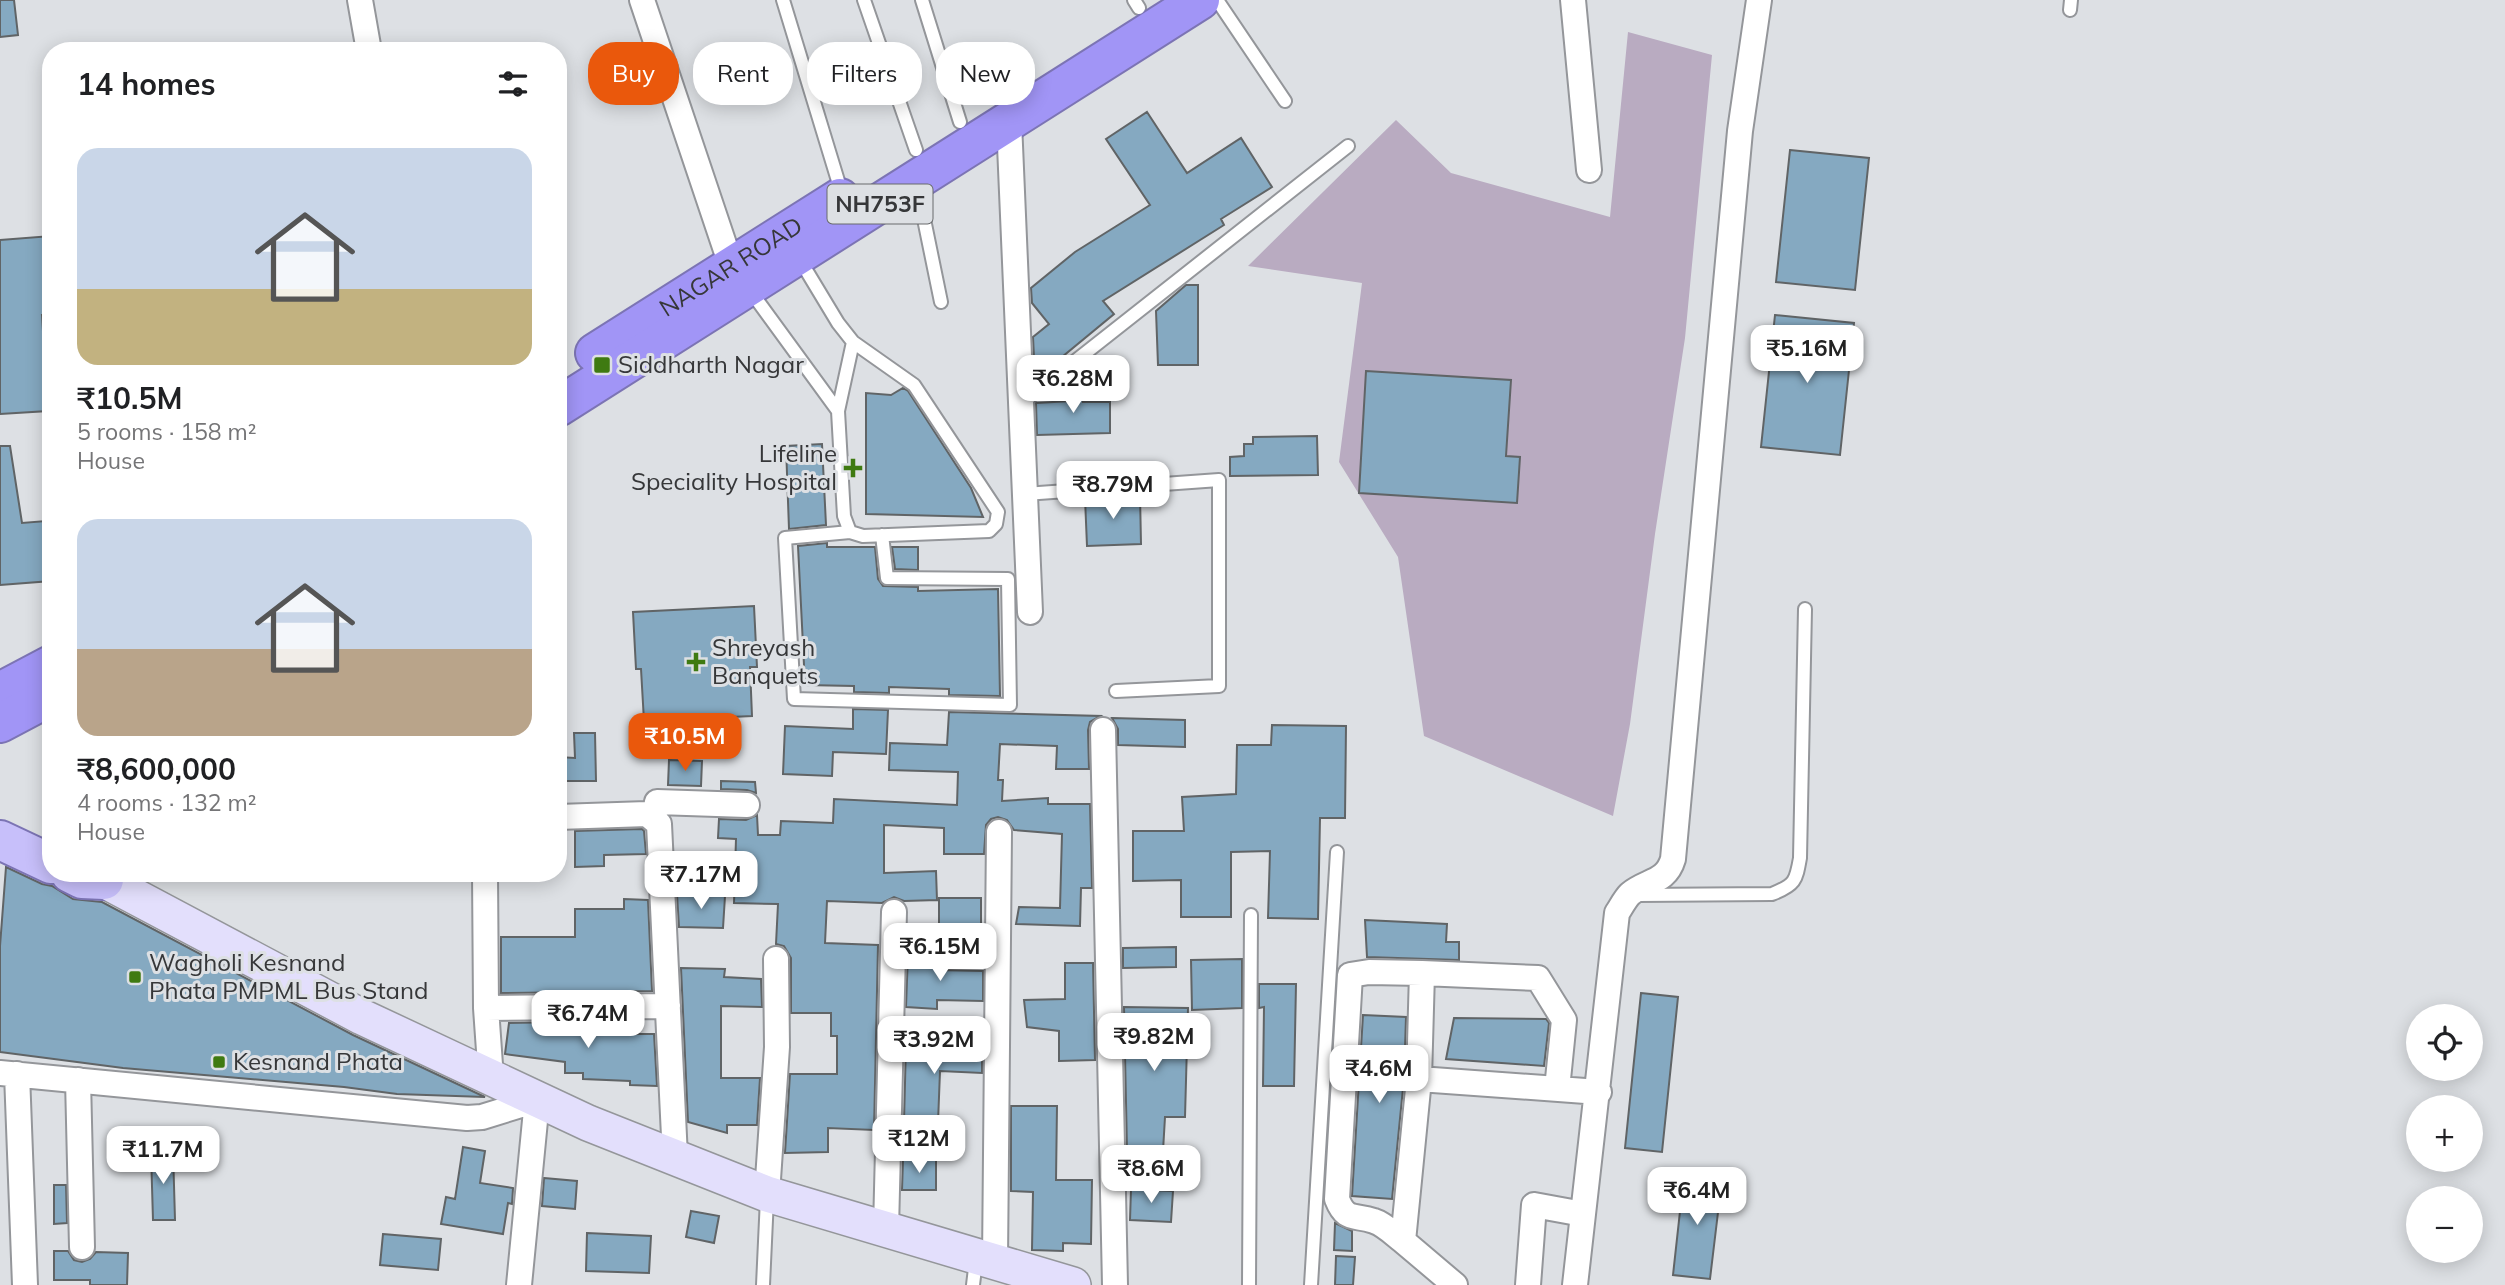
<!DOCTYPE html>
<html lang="en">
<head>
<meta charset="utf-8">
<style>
	:root { --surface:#fff; --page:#f2f2f2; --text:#202124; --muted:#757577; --accent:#ea580c }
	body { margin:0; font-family:Mulish,sans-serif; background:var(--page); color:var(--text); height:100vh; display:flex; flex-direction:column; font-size:26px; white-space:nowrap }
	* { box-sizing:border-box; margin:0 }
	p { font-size:23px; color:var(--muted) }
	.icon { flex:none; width:38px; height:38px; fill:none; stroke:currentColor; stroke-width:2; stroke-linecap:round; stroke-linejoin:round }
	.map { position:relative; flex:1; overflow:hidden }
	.side { position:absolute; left:42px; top:42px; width:525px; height:840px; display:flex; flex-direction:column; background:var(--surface); border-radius:28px; box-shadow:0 4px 18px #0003 }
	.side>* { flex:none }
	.top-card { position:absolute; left:588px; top:42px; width:665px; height:63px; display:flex; gap:14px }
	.controls { position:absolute; left:2406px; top:1004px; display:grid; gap:14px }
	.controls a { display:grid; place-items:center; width:77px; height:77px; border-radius:50%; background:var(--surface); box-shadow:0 4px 18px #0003; font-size:35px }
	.price { position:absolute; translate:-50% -60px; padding:0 16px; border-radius:14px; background:#fff; color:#222; font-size:23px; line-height:46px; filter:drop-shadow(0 2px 4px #0008) }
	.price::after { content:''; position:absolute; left:50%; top:42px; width:21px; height:16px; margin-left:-10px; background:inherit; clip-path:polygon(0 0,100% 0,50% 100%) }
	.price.selected { background:var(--accent); color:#fff }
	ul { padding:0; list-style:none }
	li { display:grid; align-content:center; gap:14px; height:371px; padding:0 35px }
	li span { display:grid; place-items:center; height:217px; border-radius:21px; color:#555 }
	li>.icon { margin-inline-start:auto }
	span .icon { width:126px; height:126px; fill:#fffc; stroke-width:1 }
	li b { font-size:30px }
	h2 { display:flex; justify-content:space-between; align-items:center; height:84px; padding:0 35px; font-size:30px }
	.chip { padding:0 24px; border-radius:28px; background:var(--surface); box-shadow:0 4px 18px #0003; font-size:24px; line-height:63px }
	.chip.selected { background:var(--accent); color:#fff }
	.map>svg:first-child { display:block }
	.green { fill:#b9abc1 }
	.building { fill:#85a9c1; stroke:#606466; stroke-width:2 }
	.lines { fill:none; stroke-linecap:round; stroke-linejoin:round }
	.lane-casing { stroke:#94969a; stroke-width:16 }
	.street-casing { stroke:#94969a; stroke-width:28 }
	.secondary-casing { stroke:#94969a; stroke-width:38 }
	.primary-casing { stroke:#7c74b4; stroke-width:42 }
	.highway-casing { stroke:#7c74b4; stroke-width:42 }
	.lane { stroke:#fff; stroke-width:12 }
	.street { stroke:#fff; stroke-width:24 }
	.secondary { stroke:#e3dffc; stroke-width:35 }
	.primary { stroke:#c7bffa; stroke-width:38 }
	.highway { stroke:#a195f6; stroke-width:38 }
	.poi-dot { fill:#3f7a11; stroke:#dde0e4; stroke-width:2.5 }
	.labels { text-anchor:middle; stroke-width:6; stroke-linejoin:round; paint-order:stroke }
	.shield { fill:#dde0e4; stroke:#686a6c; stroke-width:2 }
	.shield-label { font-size:23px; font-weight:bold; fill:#363739 }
	.street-label { font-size:24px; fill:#363739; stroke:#dde0e4 }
	.poi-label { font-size:24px; fill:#363739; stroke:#dde0e4; text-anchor:start }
</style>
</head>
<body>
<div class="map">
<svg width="2505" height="1285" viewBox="0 0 2505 1285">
	<rect width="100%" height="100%" fill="#dde0e4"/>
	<!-- green -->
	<path class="green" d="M1628,32l84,23 -27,283 -30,196 -25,190 -17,92 -189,-80 -26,-179 -59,-95 23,-179 -114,-17 148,-146 55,53 159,44z"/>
	<!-- building -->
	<path class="building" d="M0,0h14l4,35 -18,2z
		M1147,112l40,61 54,-35 31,49 -51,32 3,6 -121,76 11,13 -69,57 -11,-14 -1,-20 16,-13 -17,-21 -1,-15 44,-36 75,-47 -44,-66z
		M1790,150l79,8 -14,132 -79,-8z
		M51,236v79h-9l6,96 -48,3v-174z
		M1186,285h12v80h-40l-2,-54z
		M1775,315l79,8 -14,132 -79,-8z
		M1366,371l145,9 -5,76 14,1 -3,46 -158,-10z
		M1059,385h24v17h27v31l-73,2 -1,-32 34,-2 -12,-15z
		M903,388l5,3 63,97 12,29 -117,-3v-121l25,2z
		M1317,436l1,39 -88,1v-19l14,-1v-12h9v-7z
		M822,444l4,81 -37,4 -3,-83z
		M0,446h10l12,77 24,-2 5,60 -51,4z
		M1140,495l1,49 -54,2 -2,-48z
		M827,543v4h48l3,32 5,7 35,1v4l80,-2 2,107 -51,-1v-6l-60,-2v6l-35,-1v-6l-49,-1 -7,-139z
		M892,547h26v23l-23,-1z
		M754,606l3,61h-7l2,49 -108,5 -3,-52h-5l-3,-57z
		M853,709l35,1 -2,44 -53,-2 -1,24 -49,-2 2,-48 68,3z
		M949,712l151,4 -10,6 -2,8 1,39h-33l1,-23 -57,-2 -2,36h5l-1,21 46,-3v6h42l2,84h-11l-1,38 -64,-2 3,-17 41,1 2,-74 -48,-4 -7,-10 -9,-3 -7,2 -5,6 -2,29h-40v-26l-60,-3v48l52,-2 1,29 -33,1 -10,-4 -12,6 -55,-2 -2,42 53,2 -4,185 -46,-2v24l-43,1 5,-79h47v-38h-6v-23h-40v-55l-7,-12 -8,-2 2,-40 -44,-1 2,-64 -18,-1 1,-19 27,1 11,-5 1,20h22l1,-14 52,2 1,-24 123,6 1,-33 -69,-2 1,-27 57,2z
		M1112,718l73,2v27l-67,-2v-16z
		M1272,725l74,1 -1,92h-25l-2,101 -50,-1 2,-67 -39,1v65h-50v-37l-48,1v-50h51l-2,-34 54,-3 1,-49h34z
		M574,733h21l1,48h-38v-24l17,1z
		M669,760l33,1 -1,25 -33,-1z
		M721,781l34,1 1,11 -9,-3 -26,-1z
		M642,829l2,2 2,23 -42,1v11l-29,1v-36z
		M6,867l36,17 10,2 21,13 29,3 251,133 132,62 -88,-3 -53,-7 -221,-19 -123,-16v-106z
		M677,894l48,2 -2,32 -44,-1z
		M939,898h42v37h-42z
		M624,899l24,1 4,91 -151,2v-56h74v-28h49z
		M1365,920l82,4 -1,18h13v18l-92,-3z
		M1176,947v20l-53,1v-20z
		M908,954h29v16l46,1v30l-46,-1v9l-31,-2z
		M1242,959v49l-50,2 -1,-50z
		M1065,963h28l2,97 -36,1v-30l-32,-4 -3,-27 41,-1z
		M681,968l44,1 -1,8 37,2 1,28 -41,-1v72h39l-3,47h-30v8l-39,-11z
		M1259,984h37l-2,102h-31l1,-79 -5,1z
		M1641,993l37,4 -16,155 -37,-4z
		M1124,1007l64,1 -3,109h-20l-2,34 -36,-2z
		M1363,1015l43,2 -2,61 -12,121 -40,-3z
		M1454,1018l92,1 3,4 -5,43 -98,-7z
		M615,1021l-1,13h40l3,52 -27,-1v-4l-47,-2v-6h-18v-11l-60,-8 4,-31z
		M906,1044l76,1v28l-42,-2 -2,52 -34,-1z
		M1011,1106h46l-1,74h36l-1,64 -28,-1v8l-31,-1 1,-58 -22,-1z
		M463,1147l22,4 -5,32 33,5 -1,16 -4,-1 -5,31 -62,-10 5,-27 9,2z
		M173,1151l2,69h-22l-2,-68z
		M903,1160h33v30h-34z
		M1684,1175l38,4 -12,100 -37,-4z
		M544,1178l33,3 -2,28 -33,-3z
		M54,1185h12l1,38 -13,1z
		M1131,1189l42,2 -2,31 -41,-2z
		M691,1211l28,5 -5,27 -28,-6z
		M1335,1223l17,8v20l-18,-1z
		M587,1233l64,3 -2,37 -63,-2z
		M383,1234l58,5 -3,31 -58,-5z
		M54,1251h14l6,9 8,2 8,-3 6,-7 32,1 -1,32h-37v-5h-36z
		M1336,1256l19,1 -2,28h-18z"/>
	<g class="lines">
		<!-- lane casing -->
		<g class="lane-casing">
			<path id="lane" d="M783,0l59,194
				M864,0l52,150
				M922,0l38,122
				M1134,0l5,8
				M1217,0l68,101
				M2070,10l1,-10
				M917,185l24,117
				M749,289l89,122 6,105 6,16 13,4 126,-5 7,-7 2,-12 -84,-127 -61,-43 -15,-19 -38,-63
				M1022,403l326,-257
				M838,411l15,-69
				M1025,494l194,-14v206l-103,5
				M850,532l-65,6 9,161 216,6 -2,-126 -121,-1 -5,-43
				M1638,895l134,-1c23,-9 24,-13 28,-36l5,-249
				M763,1285l4,-87
				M973,1285l3,-25
				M1249,1285l2,-370
				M1311,1285l26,-433"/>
		</g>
		<!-- street casing -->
		<g class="street-casing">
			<path id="street" d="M360,0l9,51
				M642,0l89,265
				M1573,0l16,170
				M1009,122l21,490
				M1103,730l12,555
				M558,817l89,-3 12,10 16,333
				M654,818l3,-16 90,3
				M485,873l1,135 5,71
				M486,1008l182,-2
				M0,1073l467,45 15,-1 55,-17 -18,185
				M17,1074l8,211
				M1419,1079l180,13
				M78,1080l4,167
				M767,1194l10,-147 -1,-88
				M886,1229l8,-317
				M1403,1241c-9,-7 -19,-17 -29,-20 -20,-7 -28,1 -37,-22l13,-224 19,-3 53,1
				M995,1261l4,-429
				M1455,1285l-52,-44 16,-162 3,-106 116,5 26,42 -7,69
				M1528,1285l6,-80 49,9
				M1575,1285l42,-372c4,-6 8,-14 13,-19 17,-14 36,-11 43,-35l67,-728 19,-131"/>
		</g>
		<!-- secondary casing -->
		<g class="secondary-casing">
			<path id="secondary" d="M104,880l258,137 226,106 179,71 306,91"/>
		</g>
		<!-- primary casing -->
		<g class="primary-casing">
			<path id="primary" d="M0,840l51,24
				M70,873l12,6 22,1"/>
		</g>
		<!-- highway casing -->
		<g class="highway-casing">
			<g id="highway">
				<path id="s1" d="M595,353l245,-155"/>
				<path d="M558,407l642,-407"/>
				<path d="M0,692l51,-27"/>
				<path d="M0,723l51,-27"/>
			</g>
		</g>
		<!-- lane -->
		<use href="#lane" class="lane"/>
		<!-- street -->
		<use href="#street" class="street"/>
		<!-- secondary -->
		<use href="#secondary" class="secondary"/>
		<!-- primary -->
		<use href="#primary" class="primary"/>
		<!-- highway -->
		<use href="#highway" class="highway"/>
	</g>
	<!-- markers -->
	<g class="poi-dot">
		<rect x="593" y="356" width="18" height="18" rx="3.5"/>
		<path d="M849.5 457.5h7v7h7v7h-7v7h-7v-7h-7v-7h7z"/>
		<path d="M692.5 651.5h7v7h7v7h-7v7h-7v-7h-7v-7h7z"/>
		<rect x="128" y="970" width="14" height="14" rx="3.5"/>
		<rect x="212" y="1055" width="14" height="14" rx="3.5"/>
	</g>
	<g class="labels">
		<!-- shield labels -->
		<rect class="shield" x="827.5" y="184.5" width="105" height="39" rx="5"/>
		<g class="shield-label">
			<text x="880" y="212">NH753F</text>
		</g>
		<!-- street labels -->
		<g class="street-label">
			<text dy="8" stroke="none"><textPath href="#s1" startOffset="161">NAGAR ROAD</textPath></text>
		</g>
		<!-- poi labels -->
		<g class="poi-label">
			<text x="618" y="373">Siddharth Nagar</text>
			<text x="837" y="462" text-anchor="end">Lifeline<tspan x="837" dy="28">Speciality Hospital</tspan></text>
			<text x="712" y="656">Shreyash<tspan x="712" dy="28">Banquets</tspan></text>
			<text x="149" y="971">Wagholi Kesnand<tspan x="149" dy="28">Phata PMPML Bus Stand</tspan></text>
			<text x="233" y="1070">Kesnand Phata</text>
		</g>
	</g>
</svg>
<div class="controls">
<a><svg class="icon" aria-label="locate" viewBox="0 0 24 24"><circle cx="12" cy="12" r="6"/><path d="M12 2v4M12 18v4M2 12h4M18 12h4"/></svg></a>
<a>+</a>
<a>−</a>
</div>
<b class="price" style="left:1807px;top:385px">₹5.16M</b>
<b class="price" style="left:1073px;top:415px">₹6.28M</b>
<b class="price" style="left:1113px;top:521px">₹8.79M</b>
<b class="price selected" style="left:685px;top:773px">₹10.5M</b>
<b class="price" style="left:701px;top:911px">₹7.17M</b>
<b class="price" style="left:940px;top:983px">₹6.15M</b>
<b class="price" style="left:588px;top:1050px">₹6.74M</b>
<b class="price" style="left:1154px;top:1073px">₹9.82M</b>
<b class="price" style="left:934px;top:1076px">₹3.92M</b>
<b class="price" style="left:1379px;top:1105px">₹4.6M</b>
<b class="price" style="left:919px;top:1175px">₹12M</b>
<b class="price" style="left:163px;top:1186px">₹11.7M</b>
<b class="price" style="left:1151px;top:1205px">₹8.6M</b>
<b class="price" style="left:1697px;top:1227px">₹6.4M</b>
<div class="top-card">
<a class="chip selected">Buy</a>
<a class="chip">Rent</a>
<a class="chip">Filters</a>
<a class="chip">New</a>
</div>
<section class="side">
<h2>14 homes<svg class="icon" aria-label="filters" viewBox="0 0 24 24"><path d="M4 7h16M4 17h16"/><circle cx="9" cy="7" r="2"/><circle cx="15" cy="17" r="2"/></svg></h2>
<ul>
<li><span style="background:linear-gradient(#c9d6e8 65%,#c2b280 0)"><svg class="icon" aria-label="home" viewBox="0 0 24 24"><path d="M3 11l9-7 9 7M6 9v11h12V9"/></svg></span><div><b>₹10.5M</b><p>5 rooms · 158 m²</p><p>House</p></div></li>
<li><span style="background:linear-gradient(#c9d6e8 60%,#b9a48a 0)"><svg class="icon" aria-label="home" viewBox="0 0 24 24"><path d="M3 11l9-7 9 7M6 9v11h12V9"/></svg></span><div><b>₹8,600,000</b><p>4 rooms · 132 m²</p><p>House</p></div></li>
</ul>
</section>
</div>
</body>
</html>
